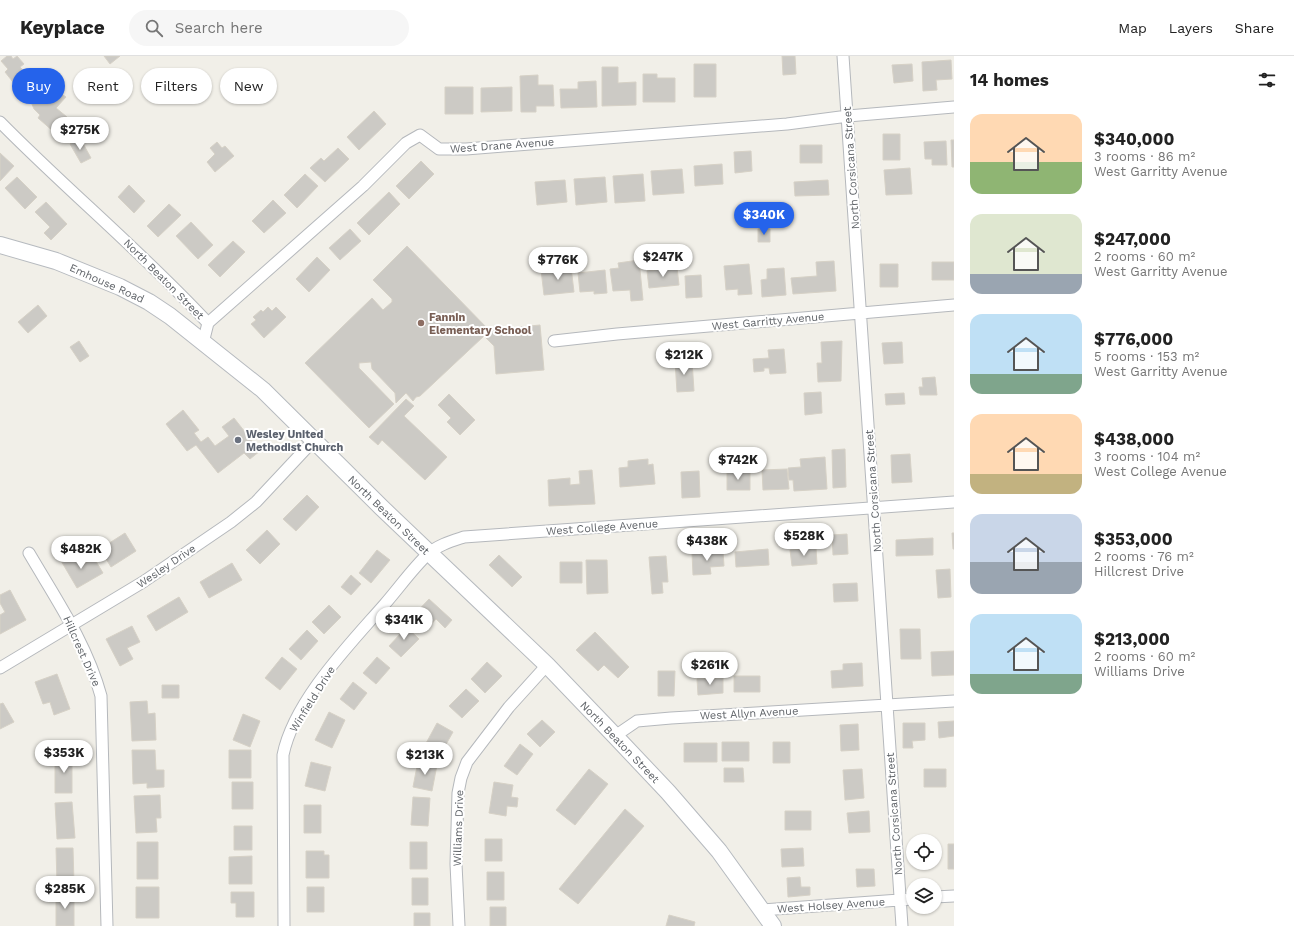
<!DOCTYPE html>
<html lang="en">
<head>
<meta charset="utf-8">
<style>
	:root { --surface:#fff; --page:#f6f6f6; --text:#222; --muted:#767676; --line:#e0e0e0; --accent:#2563eb }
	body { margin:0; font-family:"Work Sans",sans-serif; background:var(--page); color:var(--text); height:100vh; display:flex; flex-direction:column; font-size:15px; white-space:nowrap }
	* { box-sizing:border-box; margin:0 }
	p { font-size:13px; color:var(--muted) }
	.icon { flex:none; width:22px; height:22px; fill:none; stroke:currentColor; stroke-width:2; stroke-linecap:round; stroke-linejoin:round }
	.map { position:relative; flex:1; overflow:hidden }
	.side { display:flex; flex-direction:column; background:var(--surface); width:340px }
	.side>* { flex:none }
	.guide { position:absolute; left:12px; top:12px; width:380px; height:36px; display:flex; gap:8px }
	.fabs { position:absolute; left:906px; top:778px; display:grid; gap:8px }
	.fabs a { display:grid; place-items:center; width:36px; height:36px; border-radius:50%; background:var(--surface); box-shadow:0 1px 3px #0004; font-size:20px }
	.price { position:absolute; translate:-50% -34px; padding:0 9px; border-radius:14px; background:#fff; color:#222; font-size:13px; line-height:26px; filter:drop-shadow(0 1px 2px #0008) }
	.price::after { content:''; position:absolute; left:50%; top:24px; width:12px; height:9px; margin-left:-6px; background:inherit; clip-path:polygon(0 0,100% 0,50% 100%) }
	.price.selected { background:var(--accent); color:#fff }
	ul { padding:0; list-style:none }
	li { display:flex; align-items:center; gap:12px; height:100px; padding:0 16px }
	li span { display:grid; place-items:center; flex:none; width:112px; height:80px; border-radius:12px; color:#555 }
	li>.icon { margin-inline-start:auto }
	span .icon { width:48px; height:48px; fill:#fffc; stroke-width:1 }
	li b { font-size:17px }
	h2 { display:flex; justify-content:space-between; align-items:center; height:48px; padding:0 16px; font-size:17px }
	.pill { padding:0 14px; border-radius:18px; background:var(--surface); box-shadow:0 1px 3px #0004; font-size:14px; line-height:36px }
	.pill.selected { background:var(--accent); color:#fff }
	header { display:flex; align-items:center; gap:24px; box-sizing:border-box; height:56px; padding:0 20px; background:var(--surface); border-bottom:1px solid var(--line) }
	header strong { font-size:19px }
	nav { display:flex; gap:22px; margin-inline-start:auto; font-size:14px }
	.search { width:280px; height:36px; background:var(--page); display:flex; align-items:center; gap:10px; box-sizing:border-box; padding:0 14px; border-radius:22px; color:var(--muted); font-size:15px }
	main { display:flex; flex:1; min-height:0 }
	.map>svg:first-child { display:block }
	.building { fill:#cccac5; stroke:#d6d1c6 }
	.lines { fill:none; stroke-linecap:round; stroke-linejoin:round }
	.minor-casing { stroke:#b5b8bc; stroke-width:13 }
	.secondary-casing { stroke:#b6babf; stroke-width:18 }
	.minor { stroke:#fff; stroke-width:11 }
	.secondary { stroke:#fff; stroke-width:16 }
	.education-dot { fill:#8d6e63; stroke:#fff; stroke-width:1.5 }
	.worship-dot { fill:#6b7280; stroke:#fff; stroke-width:1.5 }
	.labels { text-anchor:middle; stroke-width:4; stroke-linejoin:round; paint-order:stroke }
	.street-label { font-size:11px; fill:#5f6368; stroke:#fff }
	.education-label { font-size:11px; font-weight:bold; fill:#785e54; stroke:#fff; text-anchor:start }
	.worship-label { font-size:11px; font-weight:bold; fill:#5b616d; stroke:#fff; text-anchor:start }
</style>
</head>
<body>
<header>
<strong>Keyplace</strong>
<div class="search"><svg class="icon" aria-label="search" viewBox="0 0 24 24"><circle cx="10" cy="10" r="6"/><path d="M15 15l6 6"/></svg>Search here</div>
<nav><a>Map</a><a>Layers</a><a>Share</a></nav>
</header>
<main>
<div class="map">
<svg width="954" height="870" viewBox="0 0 954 870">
	<rect width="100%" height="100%" fill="#f1efe8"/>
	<!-- building -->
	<path class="building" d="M7,0h4l2,3 4,-3 7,8 -4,3 8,9 -12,10 -11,-14 3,-3 -7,-8z
		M104,0h16l-10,8z
		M782,0h13l1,18 -13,1z
		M951,4l1,19 -16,1 1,10 -14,1 -1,-29z
		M694,8h22v33h-22z
		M912,8l1,17 -19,2 -2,-18z
		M602,11h16v16l18,-1v23l-34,1z
		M643,18h14v4h18v24h-32z
		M538,19v10h15l1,21h-18v6h-15l-1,-36z
		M596,25l1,26 -36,1 -1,-19h18v-7z
		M445,31h28v27h-28z
		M512,31v24l-31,1v-24z
		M49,35l3,5 -6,3 5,5 9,-11 6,4 -10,11 11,9 -13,15 -16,-14 2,-3 -6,-6 -3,-7z
		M374,55l12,13 -27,26 -12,-13z
		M883,78h17v26h-17z
		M80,82l11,20 -10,5 -11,-19z
		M951,84h3v27h-2z
		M946,85l1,24h-15v-6h-7l-1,-17z
		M217,86l5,6 3,-2 9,10 -19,16 -8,-10 8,-8 -5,-6z
		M800,89h22v18h-22z
		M338,92l11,11 -24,23 -15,-14 11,-10 3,3z
		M751,95l1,20 -17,2 -1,-21z
		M0,97l14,13 -14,15z
		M421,105l13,13 -25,25 -13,-13z
		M722,108l1,20 -28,2 -1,-20z
		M910,112l2,26 -26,1 -2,-25z
		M682,113l2,24 -31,2 -2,-24z
		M305,118l13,12 -21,22 -13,-13z
		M643,118l2,27 -30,2 -2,-27z
		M17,121l20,20 -12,12 -20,-21z
		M605,121l2,25 -31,3 -2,-26z
		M565,124l2,22 -30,3 -2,-23z
		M828,124l1,15 -34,1 -1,-14z
		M129,129l16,16 -11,12 -16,-16z
		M389,136l11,12 -31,31 -12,-12z
		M273,144l13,13 -22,20 -12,-12z
		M46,146l21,22 -16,16 -7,-7 6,-6 -15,-15z
		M169,148l12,11 -23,22 -11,-11z
		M191,166l22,23 -15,14 -22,-23z
		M350,173l11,12 -21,19 -11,-12z
		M758,173h12v13h-12z
		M233,185l12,11 -25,25 -12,-12z
		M407,190l82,84 51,-5 4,45 -48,4 -2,-28 -10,-10 -64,60 -4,1 -3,4 -7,-8 -10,10 -1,-10 -23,-24 -1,-7 -12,1v5l35,36 -25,24 -64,-65 67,-65 11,12 9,-8v-3l-19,-19z
		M317,201l13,13 -21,22 -13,-13z
		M639,204l4,40 -12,1 -1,-11 -17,1 -3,-22 9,-1 -1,-5z
		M834,205l2,30 -43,3 -2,-16 26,-2 -1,-14z
		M932,206h22v18h-22z
		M749,208l3,30 -14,1v-6l-12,1 -2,-24z
		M880,208h18v23h-18z
		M571,211l3,25 -30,3 -3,-25z
		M677,211l2,18 -30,3 -2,-17z
		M784,212l2,27 -24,2 -1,-17 6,-1v-10z
		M605,214l2,23 -13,1v-3l-14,1 -2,-19z
		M701,219l1,22 -16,1 -1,-22z
		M38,249l9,11 -19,17 -10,-11z
		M268,251l4,4 4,-4 10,10 -22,21 -13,-14 5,-4 -3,-3 8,-7 2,2z
		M79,285l10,15 -9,6 -10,-15z
		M842,285l-1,40 -23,1 -1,-19h5l-1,-21z
		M902,286l1,21 -19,1 -2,-21z
		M784,293l2,24 -16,1 -1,-6h-5v3l-10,1 -1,-13 16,-1 -1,-8z
		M692,304l2,31 -17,1 -2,-31z
		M935,321l2,18h-17l-1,-8h4l-1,-9z
		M821,336l1,21 -17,2 -1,-22z
		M904,337l1,11 -19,1 -1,-11z
		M449,338l26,26 -15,15 -13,-13 4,-4 -13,-13z
		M406,343l8,7 -10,10 43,41 -22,23 -43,-40 -4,5 -9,-8z
		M183,354l16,20 -5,3 7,9 7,-5 7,9 14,-10 -7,-9 12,-9 26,33 -10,8 -6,-6 -26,20 -22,-28 -9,6 -21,-27z
		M845,393l1,38 -13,1 -1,-38z
		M910,398l2,28 -20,1 -1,-28z
		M825,401l2,32 -33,2 -1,-11h-4l-1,-12 13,-1 -1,-8z
		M648,403v6l5,-1 2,20 -35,3 -1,-19 9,-1v-6z
		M787,413l2,20 -26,1 -1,-20z
		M592,414l3,34 -46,2 -1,-26 22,-2v7l10,-1 -1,-13z
		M699,415l1,26 -18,1 -1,-26z
		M727,416h23v18h-23z
		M307,439l12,12 -23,24 -13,-12z
		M267,474l13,14 -20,20 -14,-14z
		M125,477l11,18 -25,16 -11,-18z
		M952,477h2v16h-1z
		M847,478l1,20 -15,1 -1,-20z
		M933,482v17l-37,1v-16z
		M816,492l1,16 -25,2 -2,-16z
		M768,493l1,16 -33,2 -1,-15z
		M377,494l13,10 -19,23 -12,-10z
		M723,495l1,15 -14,1 1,7 -18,1 -1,-22z
		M73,496l7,14 14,-8 9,15 -26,15 -17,-29z
		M499,499l23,22 -10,10 -23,-22z
		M666,500l2,26h-6l1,11 -11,1 -3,-37z
		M586,504h21l1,33 -21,1z
		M560,506h22v21h-22z
		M232,507l10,17 -33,18 -9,-16z
		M950,513l1,28 -13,1 -2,-28z
		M351,519l10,9 -10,11 -10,-8z
		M857,527l1,18 -24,1 -1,-18z
		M10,534l16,30 -26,14v-19l5,-3 -5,-9v-8z
		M179,541l9,15 -32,19 -9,-15z
		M429,543l23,21 -7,8 -9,-9 -11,12 -14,-13z
		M329,549l12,12 -17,17 -12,-12z
		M401,566l18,17 -18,18 -12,-11 13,-14 -6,-5z
		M132,570l8,16 -13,6 6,11 -13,7 -14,-27z
		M900,573h20l1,30h-20z
		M307,574l11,11 -17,19 -12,-11z
		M595,576l34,35 -11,11 -14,-13 -6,6 -22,-21z
		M954,595v24l-22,1 -1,-24z
		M282,601l15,12 -17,21 -15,-12z
		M377,601l13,11 -14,16 -13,-11z
		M487,606l15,14 -17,17 -14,-14z
		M862,607l1,23 -31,2 -1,-17 12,-1v-6z
		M658,615h17l-1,25h-16z
		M57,618l13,35 -16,6 -4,-13 -7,2 -8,-22z
		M734,620h26v16h-26z
		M723,622v15l-25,2 -1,-16z
		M353,626l14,11 -13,17 -14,-11z
		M162,629h17v13h-17z
		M466,633l13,12 -17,17 -13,-12z
		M147,645l1,13 7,-1 1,27 -24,1 -2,-39z
		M3,647l11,19 -14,7v-25z
		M329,656l16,8 -13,28 -17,-8z
		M243,658l17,7 -10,26 -17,-7z
		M542,664l13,12 -15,15 -13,-13z
		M954,665v15l-15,2 -1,-16z
		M437,667l16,9 -13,23 -16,-8z
		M903,667h22v17l-13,1 1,7h-10z
		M858,668l1,26 -18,1 -1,-26z
		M722,686h27v19h-27z
		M773,686h17v21h-17z
		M684,687h33v19h-33z
		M520,688l13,10 -16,21 -13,-9z
		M132,694h23l1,20h8v17l-17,1v-5l-14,1z
		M229,694h22v28h-22z
		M55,700h17v37h-17z
		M418,705l19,4 -5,26 -19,-4z
		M311,706l20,5 -6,24 -20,-5z
		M724,712h19l1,14h-20z
		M589,713l19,15 -33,41 -19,-15z
		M862,713l2,29 -19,2 -2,-30z
		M924,713h22v18h-22z
		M232,726h21v27h-21z
		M494,726l19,3 -2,12 7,1 -1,9 -10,-1 -1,10 -17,-3z
		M160,739l1,23h-5l1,14 -21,1 -2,-37z
		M413,741l17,1 -2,28 -17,-1z
		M72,746l3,36 -18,1 -2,-36z
		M304,749h17v28h-17z
		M625,753l19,17 -66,78 -19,-15z
		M785,755h26v19h-26z
		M869,755l1,21 -21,1 -2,-20z
		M234,770h18v24h-18z
		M485,783h17v22h-17z
		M137,786h21v37h-21z
		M410,786h17v27h-17z
		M948,788h6v25h-6z
		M56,792h17l1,36h-17z
		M803,792l1,18 -22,1 -1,-18z
		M306,795h18v4h5v23h-23z
		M252,800v28h-23v-27z
		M856,813h18l1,17 -18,1z
		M487,816h17v28h-17z
		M800,821l1,10h9v8l-22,2 -1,-19z
		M412,822h16v27h-16z
		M136,831h23v31h-23z
		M307,831h17v25h-17z
		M231,836h23v25h-18v-14h-5z
		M56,838h18v32h-18z
		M490,851h16v19h-16z
		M414,857h16v13h-16z
		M669,859l26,7 -1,4h-28z"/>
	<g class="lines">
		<!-- minor casing -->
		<g class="minor-casing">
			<path id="minor" d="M843,0l59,870
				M0,66c68,69 142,130 208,201l-5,20
				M208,267l155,-137 43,-43 14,-8 19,14h27l321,-25 61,-8 106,-9
				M554,285l63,-7 337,-29
				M29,497c27,46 58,91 72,143l6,230
				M0,612l143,-86 88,-60 25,-20 58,-62
				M615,680l22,-15 34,-3 283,-17
				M935,841l19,-1
				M761,854l152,-11
				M284,870l-1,-171c11,-54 66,-110 101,-150 15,-17 28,-36 44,-51 10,-9 24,-13 36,-17l490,-35
				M459,870l-3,-62 2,-71 3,-15 6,-16 42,-55 38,-42"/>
		</g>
		<!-- secondary casing -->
		<g class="secondary-casing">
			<path id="secondary" d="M0,189l56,16 64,26 29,15 21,14 93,74 118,117 166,158 68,71 53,56 51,59 54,75"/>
		</g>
		<!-- minor -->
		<use href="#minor" class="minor"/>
		<!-- secondary -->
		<use href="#secondary" class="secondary"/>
	</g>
	<!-- markers -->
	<circle class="education-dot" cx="421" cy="267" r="4"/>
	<circle class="worship-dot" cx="238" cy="384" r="4"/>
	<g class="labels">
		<!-- street labels -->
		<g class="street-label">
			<text transform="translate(502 89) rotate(-4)" y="4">West Drane Avenue</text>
			<text transform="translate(851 112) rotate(-94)" y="4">North Corsicana Street</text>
			<text transform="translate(164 223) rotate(45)" y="4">North Beaton Street</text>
			<text transform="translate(107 227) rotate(24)" y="4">Emhouse Road</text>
			<text transform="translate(768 265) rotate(-5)" y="4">West Garritty Avenue</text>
			<text transform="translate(873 435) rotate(-94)" y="4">North Corsicana Street</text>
			<text transform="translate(389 459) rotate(44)" y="4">North Beaton Street</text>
			<text transform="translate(602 471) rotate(-4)" y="4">West College Avenue</text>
			<text transform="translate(166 510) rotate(-34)" y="4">Wesley Drive</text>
			<text transform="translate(82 595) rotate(66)" y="4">Hillcrest Drive</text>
			<text transform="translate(312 643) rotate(-58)" y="4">Winfield Drive</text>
			<text transform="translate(749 657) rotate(-3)" y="4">West Allyn Avenue</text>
			<text transform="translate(620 686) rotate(46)" y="4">North Beaton Street</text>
			<text transform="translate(894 758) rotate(-94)" y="4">North Corsicana Street</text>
			<text transform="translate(458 772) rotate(-88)" y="4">Williams Drive</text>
			<text transform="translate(831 849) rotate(-4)" y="4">West Holsey Avenue</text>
		</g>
		<!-- education labels -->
		<g class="education-label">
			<text x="429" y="265">Fannin<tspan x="429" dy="13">Elementary School</tspan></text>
		</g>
		<!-- worship labels -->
		<g class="worship-label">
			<text x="246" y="382">Wesley United<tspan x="246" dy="13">Methodist Church</tspan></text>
		</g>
	</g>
</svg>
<div class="fabs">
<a><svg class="icon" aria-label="locate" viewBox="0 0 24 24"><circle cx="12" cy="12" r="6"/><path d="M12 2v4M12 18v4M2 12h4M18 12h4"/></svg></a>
<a><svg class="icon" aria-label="layers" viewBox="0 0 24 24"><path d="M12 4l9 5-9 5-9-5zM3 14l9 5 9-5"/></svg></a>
</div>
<b class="price" style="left:80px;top:95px">$275K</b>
<b class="price selected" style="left:764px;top:180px">$340K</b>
<b class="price" style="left:663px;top:222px">$247K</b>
<b class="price" style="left:558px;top:225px">$776K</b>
<b class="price" style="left:684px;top:320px">$212K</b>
<b class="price" style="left:738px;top:425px">$742K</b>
<b class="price" style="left:804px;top:501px">$528K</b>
<b class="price" style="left:707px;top:506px">$438K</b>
<b class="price" style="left:81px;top:514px">$482K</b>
<b class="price" style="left:404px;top:585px">$341K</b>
<b class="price" style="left:710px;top:630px">$261K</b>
<b class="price" style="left:64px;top:718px">$353K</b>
<b class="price" style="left:425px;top:720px">$213K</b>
<b class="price" style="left:65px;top:854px">$285K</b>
<div class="guide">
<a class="pill selected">Buy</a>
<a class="pill">Rent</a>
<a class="pill">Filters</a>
<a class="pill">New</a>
</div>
</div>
<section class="side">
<h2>14 homes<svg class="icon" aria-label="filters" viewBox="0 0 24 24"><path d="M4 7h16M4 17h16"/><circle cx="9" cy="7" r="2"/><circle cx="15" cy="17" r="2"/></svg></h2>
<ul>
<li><span style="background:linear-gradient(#ffd9b3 60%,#8fb573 0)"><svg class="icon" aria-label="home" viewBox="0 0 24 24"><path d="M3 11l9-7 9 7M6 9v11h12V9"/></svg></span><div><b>$340,000</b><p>3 rooms · 86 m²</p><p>West Garritty Avenue</p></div></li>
<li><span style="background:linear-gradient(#dfe7d0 75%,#9aa5b1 0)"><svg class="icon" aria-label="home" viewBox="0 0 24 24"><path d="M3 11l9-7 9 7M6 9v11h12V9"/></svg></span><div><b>$247,000</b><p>2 rooms · 60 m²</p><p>West Garritty Avenue</p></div></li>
<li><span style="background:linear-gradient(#bfe0f5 75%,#7fa58c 0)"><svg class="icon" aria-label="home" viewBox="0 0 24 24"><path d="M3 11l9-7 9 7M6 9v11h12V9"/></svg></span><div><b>$776,000</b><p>5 rooms · 153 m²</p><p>West Garritty Avenue</p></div></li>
<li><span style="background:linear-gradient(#ffd9b3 75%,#c2b280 0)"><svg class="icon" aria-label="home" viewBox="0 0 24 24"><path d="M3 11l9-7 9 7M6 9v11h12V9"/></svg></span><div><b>$438,000</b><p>3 rooms · 104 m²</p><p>West College Avenue</p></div></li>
<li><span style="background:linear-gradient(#c9d6e8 60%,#9aa5b1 0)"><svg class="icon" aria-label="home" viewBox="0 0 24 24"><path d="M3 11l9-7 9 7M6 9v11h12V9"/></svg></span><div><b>$353,000</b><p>2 rooms · 76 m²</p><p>Hillcrest Drive</p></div></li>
<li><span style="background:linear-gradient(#bfe0f5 75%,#7fa58c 0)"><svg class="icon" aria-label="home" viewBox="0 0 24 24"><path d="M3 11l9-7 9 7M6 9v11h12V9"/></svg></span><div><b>$213,000</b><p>2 rooms · 60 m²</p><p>Williams Drive</p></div></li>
</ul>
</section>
</main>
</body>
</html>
